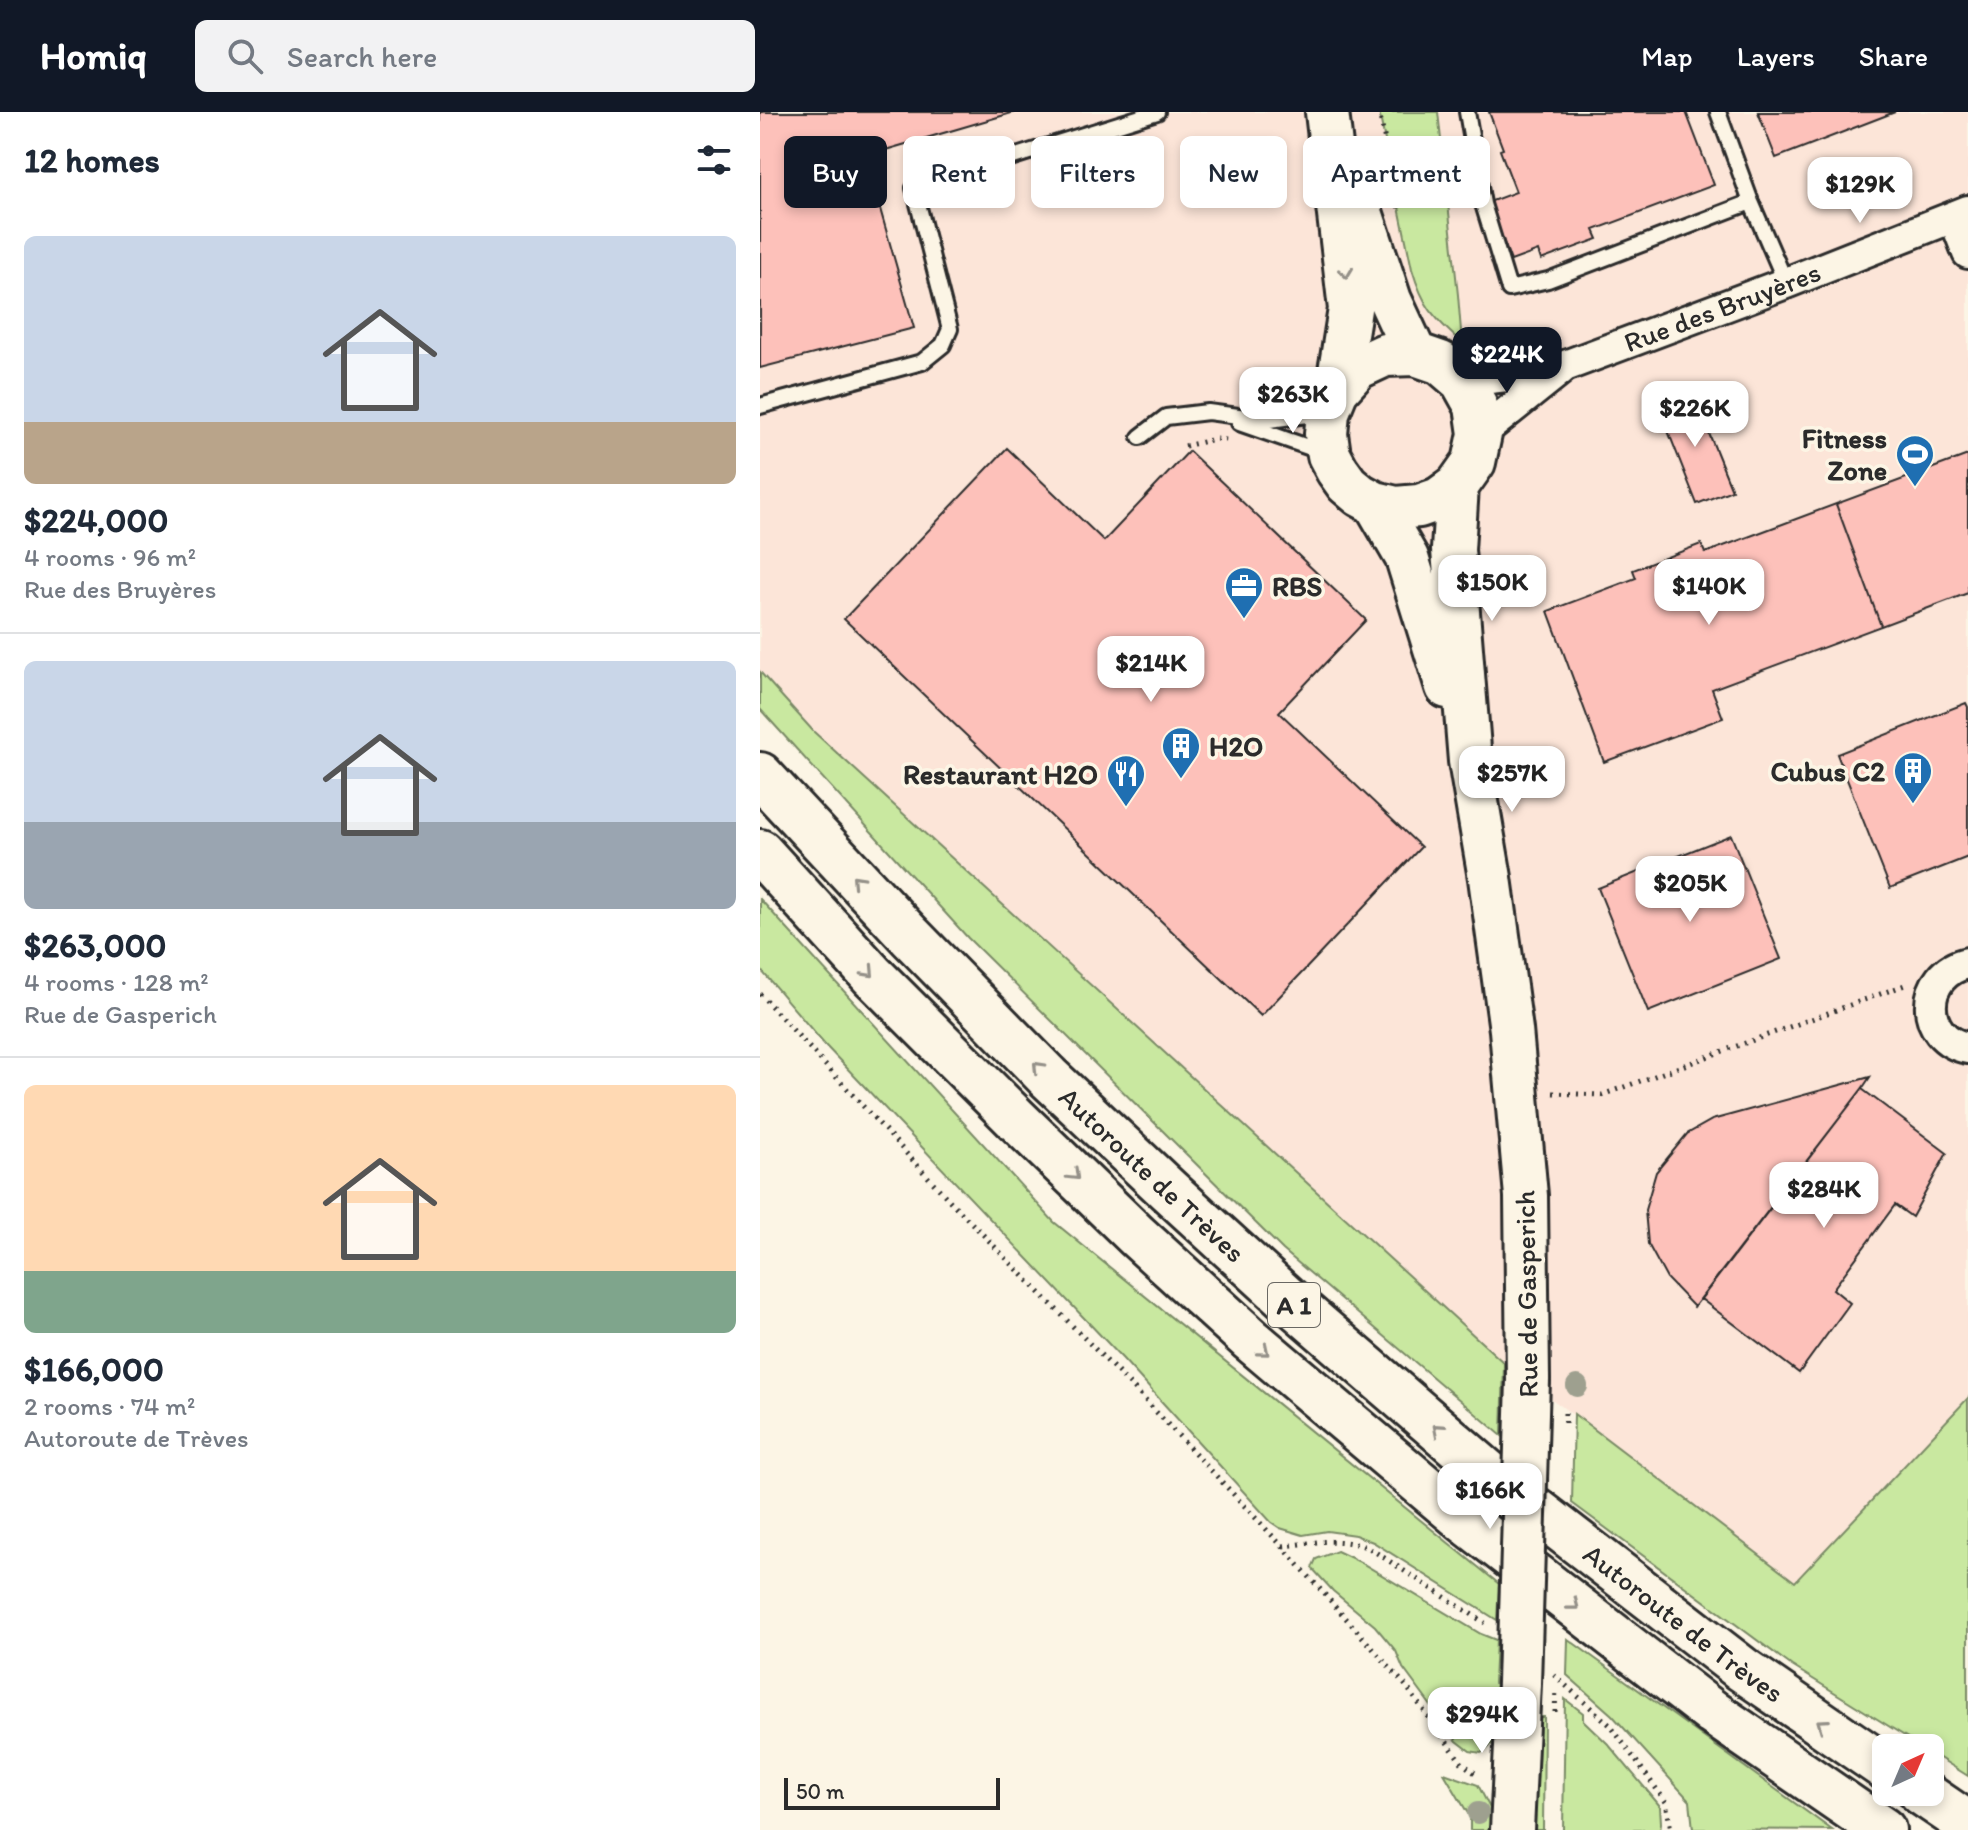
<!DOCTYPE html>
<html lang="en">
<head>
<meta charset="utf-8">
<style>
	:root { --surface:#fff; --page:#f2f2f3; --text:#1f2937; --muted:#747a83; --line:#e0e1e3; --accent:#111827 }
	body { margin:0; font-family:Itim,sans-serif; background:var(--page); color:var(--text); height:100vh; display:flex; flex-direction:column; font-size:30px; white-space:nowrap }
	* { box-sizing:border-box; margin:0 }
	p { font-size:26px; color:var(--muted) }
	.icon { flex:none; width:44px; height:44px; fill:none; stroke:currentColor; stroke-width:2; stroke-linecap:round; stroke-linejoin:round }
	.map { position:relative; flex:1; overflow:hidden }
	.drawer { display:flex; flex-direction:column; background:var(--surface); width:760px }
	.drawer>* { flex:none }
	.top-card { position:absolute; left:24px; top:24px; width:760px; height:72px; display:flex; gap:16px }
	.needle { width:52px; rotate:44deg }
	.buttons { position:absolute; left:1112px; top:1622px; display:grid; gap:16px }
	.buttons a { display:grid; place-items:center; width:72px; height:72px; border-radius:12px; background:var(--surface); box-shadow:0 4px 12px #0003; font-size:40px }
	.scale { position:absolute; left:24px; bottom:20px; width:216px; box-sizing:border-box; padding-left:8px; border:4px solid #2b2b2b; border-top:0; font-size:22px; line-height:28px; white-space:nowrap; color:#2b2b2b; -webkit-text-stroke:6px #fcf5e5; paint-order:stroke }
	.price { position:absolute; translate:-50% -68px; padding:0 18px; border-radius:16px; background:#fff; color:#222; font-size:26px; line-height:52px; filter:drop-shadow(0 2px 4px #0008) }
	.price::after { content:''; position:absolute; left:50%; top:48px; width:24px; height:18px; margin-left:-12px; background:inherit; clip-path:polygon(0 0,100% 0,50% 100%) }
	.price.current { background:var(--accent); color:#fff }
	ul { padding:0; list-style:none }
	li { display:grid; align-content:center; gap:16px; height:424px; padding:0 24px }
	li+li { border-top:2px solid var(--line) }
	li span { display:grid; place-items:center; height:248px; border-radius:12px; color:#555 }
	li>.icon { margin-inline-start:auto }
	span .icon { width:144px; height:144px; fill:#fffc; stroke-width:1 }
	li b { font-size:34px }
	h2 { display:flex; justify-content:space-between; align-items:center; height:96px; padding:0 24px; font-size:34px }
	.chip { padding:0 28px; border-radius:12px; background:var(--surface); box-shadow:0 4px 12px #0003; font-size:28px; line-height:72px }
	.chip.current { background:var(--accent); color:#fff }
	header { display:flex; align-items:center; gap:48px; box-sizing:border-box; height:112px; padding:0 40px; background:var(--accent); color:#fff }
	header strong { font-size:38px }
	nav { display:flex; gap:44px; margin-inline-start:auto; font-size:28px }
	.search { width:560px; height:72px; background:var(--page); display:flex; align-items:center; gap:20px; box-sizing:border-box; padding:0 28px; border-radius:12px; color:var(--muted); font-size:30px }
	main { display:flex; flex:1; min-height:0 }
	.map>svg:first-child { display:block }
	.built { fill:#fce5d8 }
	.green { fill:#c9e8a0; stroke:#7a8a66; stroke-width:2 }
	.building { fill:#fdc1ba; stroke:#2b2b2b; stroke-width:2 }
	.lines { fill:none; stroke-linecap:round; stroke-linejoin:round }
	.service-casing { stroke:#2b2b2b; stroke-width:20 }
	.minor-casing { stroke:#2b2b2b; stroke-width:36 }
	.secondary-casing { stroke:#2b2b2b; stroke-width:48 }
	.motorway-casing { stroke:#2b2b2b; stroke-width:50 }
	.path { stroke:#2b2b2b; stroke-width:5; stroke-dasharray:2 6; stroke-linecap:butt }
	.service { stroke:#fcf5e5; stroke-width:14 }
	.minor { stroke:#fcf5e5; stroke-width:30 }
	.secondary { stroke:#fcf5e5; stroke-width:42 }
	.motorway { stroke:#fcf5e5; stroke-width:44 }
	.secondary-bridge-casing { stroke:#2b2b2b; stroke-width:48; stroke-linecap:butt }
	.path-bridge { stroke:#2b2b2b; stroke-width:5; stroke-dasharray:2 6; stroke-linecap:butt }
	.secondary-bridge { stroke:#fcf5e5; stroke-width:42 }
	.tree { fill:#9ea08f }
	.oneway { stroke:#949088 }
	.labels { text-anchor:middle; stroke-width:7; stroke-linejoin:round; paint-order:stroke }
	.shield { fill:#fcf5e5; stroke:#6a6863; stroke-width:2 }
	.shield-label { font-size:26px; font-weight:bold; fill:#2b2b2b }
	.street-label { font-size:28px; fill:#2b2b2b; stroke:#fcf5e5 }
	.poi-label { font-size:28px; font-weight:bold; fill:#2b2b2b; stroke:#fcf5e5; text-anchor:end }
</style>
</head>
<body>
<header>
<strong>Homiq</strong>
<div class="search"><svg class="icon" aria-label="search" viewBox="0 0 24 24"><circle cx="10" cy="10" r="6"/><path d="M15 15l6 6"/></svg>Search here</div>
<nav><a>Map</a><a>Layers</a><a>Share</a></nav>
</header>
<main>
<section class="drawer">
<h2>12 homes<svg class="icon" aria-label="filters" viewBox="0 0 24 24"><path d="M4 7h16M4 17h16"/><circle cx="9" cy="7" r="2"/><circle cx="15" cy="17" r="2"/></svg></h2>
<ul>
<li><span style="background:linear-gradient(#c9d6e8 75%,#b9a48a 0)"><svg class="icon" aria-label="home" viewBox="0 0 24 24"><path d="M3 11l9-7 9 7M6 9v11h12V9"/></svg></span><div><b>$224,000</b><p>4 rooms · 96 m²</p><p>Rue des Bruyères</p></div></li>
<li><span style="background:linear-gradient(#c9d6e8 65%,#9aa5b1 0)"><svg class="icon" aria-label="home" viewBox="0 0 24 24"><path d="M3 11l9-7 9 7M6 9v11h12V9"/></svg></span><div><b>$263,000</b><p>4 rooms · 128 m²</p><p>Rue de Gasperich</p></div></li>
<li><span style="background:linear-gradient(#ffd9b3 75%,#7fa58c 0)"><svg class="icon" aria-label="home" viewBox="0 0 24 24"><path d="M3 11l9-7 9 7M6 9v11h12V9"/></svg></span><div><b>$166,000</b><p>2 rooms · 74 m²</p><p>Autoroute de Trèves</p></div></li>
</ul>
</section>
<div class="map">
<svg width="1208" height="1718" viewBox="0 0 1208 1718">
	<rect width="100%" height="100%" fill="#fcf5e5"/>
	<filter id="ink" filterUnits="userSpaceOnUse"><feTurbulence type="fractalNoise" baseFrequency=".0125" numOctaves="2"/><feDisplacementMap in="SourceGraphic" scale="16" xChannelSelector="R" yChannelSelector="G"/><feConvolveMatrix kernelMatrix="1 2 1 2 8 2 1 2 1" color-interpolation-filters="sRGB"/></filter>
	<g filter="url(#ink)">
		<!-- built -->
		<path class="built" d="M0,0h1208v1286l-173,184 -291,-219 -690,-631 -54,-60z"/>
		<!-- green -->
		<path class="green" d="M619,0h59l20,183 4,48c-29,-26 -39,-37 -50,-74z
			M0,560l54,60 690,631 -2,73 -219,-186 -315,-312 -208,-229z
			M0,787l294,323 445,362 -2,36 -124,-78 -18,-7 -28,-4 -24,4 -23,-7 -9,-6 -148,-163 -298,-314 -65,-76z
			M1208,1286v378l-38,-24v-4h-6l-132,-82 -220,-163 2,-89 221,168z
			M577,1439l23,11 121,72 15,6 -2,43 8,2 -5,52 -8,10 -8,6 -11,-2 -13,-10 -54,-73 -7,-17 -21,-25 -42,-35 -21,-23 4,-9z
			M808,1527l264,191 -139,-1 -3,-28 -78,-86 -45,-40z
			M805,1587l18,14v7l25,24 52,62 1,17 -1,7h-97z
			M774,1605h10l-1,113h-12z
			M684,1661l34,12 14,27v18h-22v-13z"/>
		<!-- building -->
		<path class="building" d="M0,0h255l-150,44 49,172 -154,40z
			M729,0h197l28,73 -120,45 4,9 -57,21 -3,-9 -27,10 -22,-59 27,-10 -16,-42 3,-1z
			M998,0h137l-119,46z
			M933,282l39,96 -35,14 -38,-96z
			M247,336l97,93 85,-90 177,169 -87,92 142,135 -160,169 -417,-397z
			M1208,343v138l-87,33 -45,-122z
			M1076,392l45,122 -169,63 11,29 -119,44 -56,-151 88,-33 -3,-8 68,-26 4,9z
			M1206,591l2,4v150l-78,31 -53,-134z
			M971,723l50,124 -133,53 -50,-124z
			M1110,965l-8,12 -168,218 -27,-28 -19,-35 -3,-34 11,-38 31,-38 25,-14z
			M1102,977l85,64 -35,64 -17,-12 -62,84 17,14 -51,70 -98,-74z"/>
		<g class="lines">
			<!-- service casing -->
			<g class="service-casing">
				<path id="service" d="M707,0l16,92 26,85 39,-9 203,-78
					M958,0l33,90 35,81
					M0,294l162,-44 21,-17 7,-16 -36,-141 243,-76
					M479,311l86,30
					M380,325l26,-20 42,-5 61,8 54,-7"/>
			</g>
			<!-- minor casing -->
			<g class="minor-casing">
				<g id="minor">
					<path d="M1194,105l14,36"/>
					<path id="s1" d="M702,269l54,-6 49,-9 221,-83 182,-72"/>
					<path d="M720,322l80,-64"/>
					<path d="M1208,851c-49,10 -50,76 0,85"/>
				</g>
			</g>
			<!-- secondary casing -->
			<g class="secondary-casing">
				<path id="secondary" d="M567,0l23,197 -13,81 -9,22 -2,22 3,21 8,15 10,14 13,11 15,8 21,5 23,-2 20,-7 18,-13 17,-24 6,-28 -4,-28 -14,-25 -21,-18 -26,-9 -30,1 -28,13 -20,22
					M594,79l36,109 25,54
					M697,374l-4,64 17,211 20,117 21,152 15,166 2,184
					M615,391l32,55 40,129
					M752,1718l7,-147"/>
			</g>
			<!-- motorway casing -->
			<g class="motorway-casing">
				<g id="motorway">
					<path id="s2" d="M0,663l150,161 138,141 120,113 118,108 206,178 250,193 144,99"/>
					<path d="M0,740l112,123 143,143 122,118 114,104 213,180 249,193 170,117"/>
					<path d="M1161,1680l47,32"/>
				</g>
			</g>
			<!-- path -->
			<path class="path" d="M619,0l20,97
				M425,334l30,-7 12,1
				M0,882l191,208 193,197 138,147 124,140 56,77 17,13
				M793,981l49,2 303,-110
				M523,1434c33,-3 53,-10 86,2l116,75
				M794,1563l56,50 56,77 5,28"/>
			<!-- service -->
			<use href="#service" class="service"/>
			<!-- minor -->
			<use href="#minor" class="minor"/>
			<!-- secondary -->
			<use href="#secondary" class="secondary"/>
			<!-- motorway -->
			<use href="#motorway" class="motorway"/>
			<!-- secondary-bridge casing -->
			<g class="secondary-bridge-casing">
				<path id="secondary-bridge" d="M759,1571l9,-303"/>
			</g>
			<!-- path-bridge -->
			<path class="path-bridge" d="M805,1311v-15
				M795,1600l1,-23"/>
			<!-- secondary-bridge -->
			<use href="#secondary-bridge" class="secondary-bridge"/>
		</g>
		<!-- trees -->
		<g class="tree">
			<circle cx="817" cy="1274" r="11"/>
			<circle cx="718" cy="1701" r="11"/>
		</g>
		<!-- one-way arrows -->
		<defs><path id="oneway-chevron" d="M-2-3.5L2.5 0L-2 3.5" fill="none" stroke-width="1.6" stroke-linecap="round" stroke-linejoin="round" transform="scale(2)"/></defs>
		<g class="oneway">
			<use href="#oneway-chevron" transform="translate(586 161) rotate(83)"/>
			<use href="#oneway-chevron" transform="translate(97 768) rotate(-133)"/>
			<use href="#oneway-chevron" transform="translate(109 860) rotate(47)"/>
			<use href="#oneway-chevron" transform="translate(278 955) rotate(-134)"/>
			<use href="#oneway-chevron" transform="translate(314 1063) rotate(44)"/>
			<use href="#oneway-chevron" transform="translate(504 1239) rotate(40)"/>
			<use href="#oneway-chevron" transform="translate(678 1317) rotate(-139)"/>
			<use href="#oneway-chevron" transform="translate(814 1493) rotate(38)"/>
			<use href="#oneway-chevron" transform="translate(1062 1612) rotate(-145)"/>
		</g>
	</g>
	<!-- icons -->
	<defs>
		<g id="stadium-pin" transform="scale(2)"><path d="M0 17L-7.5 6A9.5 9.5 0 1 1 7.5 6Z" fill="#1f6fb2" stroke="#fcf5e5"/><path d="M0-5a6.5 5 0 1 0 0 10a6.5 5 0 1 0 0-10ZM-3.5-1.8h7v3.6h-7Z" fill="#fff"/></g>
		<g id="office-pin" transform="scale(2)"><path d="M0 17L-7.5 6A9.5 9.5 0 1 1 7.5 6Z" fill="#1f6fb2" stroke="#fcf5e5"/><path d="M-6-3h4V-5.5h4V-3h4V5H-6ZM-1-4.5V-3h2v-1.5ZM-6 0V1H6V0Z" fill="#fff"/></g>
		<g id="building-pin" transform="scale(2)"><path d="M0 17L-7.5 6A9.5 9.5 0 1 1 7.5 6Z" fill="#1f6fb2" stroke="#fcf5e5"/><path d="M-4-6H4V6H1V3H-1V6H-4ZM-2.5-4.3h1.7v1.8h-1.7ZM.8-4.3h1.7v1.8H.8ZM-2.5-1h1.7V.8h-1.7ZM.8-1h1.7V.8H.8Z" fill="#fff"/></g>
		<g id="restaurant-pin" transform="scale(2)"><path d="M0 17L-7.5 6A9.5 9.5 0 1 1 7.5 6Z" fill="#1f6fb2" stroke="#fcf5e5"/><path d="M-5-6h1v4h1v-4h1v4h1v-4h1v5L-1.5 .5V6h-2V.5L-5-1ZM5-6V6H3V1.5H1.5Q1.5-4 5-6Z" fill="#fff"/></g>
	</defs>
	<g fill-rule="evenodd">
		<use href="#stadium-pin" x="1155" y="342"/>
		<use href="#office-pin" x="484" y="474"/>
		<use href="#building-pin" x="421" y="634"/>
		<use href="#building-pin" x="1153" y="659"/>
		<use href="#restaurant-pin" x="366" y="662"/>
	</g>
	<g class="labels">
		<!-- shield labels -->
		<rect class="shield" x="508" y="1171" width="52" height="44" rx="6"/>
		<g class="shield-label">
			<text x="534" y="1202">A 1</text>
		</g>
		<!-- street labels -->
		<g class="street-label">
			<text dy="10" stroke="none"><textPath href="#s1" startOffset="272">Rue des Bruyères</textPath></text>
			<text dy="10" stroke="none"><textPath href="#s2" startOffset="560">Autoroute de Trèves</textPath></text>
			<text transform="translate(766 1182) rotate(-91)" y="10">Rue de Gasperich</text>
			<text dy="10" stroke="none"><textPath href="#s2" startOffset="1256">Autoroute de Trèves</textPath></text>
		</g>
		<!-- poi labels -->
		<g class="poi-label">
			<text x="1127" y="336">Fitness<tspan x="1127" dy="32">Zone</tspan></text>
			<text x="512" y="484" text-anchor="start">RBS</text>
			<text x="449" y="644" text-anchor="start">H2O</text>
			<text x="1125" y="669">Cubus C2</text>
			<text x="338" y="672">Restaurant H2O</text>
		</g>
	</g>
</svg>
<div class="buttons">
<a><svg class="needle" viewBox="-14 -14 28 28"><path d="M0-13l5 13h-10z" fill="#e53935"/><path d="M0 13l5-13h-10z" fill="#747a83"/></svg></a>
</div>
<div class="scale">50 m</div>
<b class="price" style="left:1100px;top:113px">$129K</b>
<b class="price current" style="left:747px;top:283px">$224K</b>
<b class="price" style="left:533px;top:323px">$263K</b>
<b class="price" style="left:935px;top:337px">$226K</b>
<b class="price" style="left:732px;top:511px">$150K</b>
<b class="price" style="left:949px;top:515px">$140K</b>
<b class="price" style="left:391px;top:592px">$214K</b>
<b class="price" style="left:752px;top:702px">$257K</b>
<b class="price" style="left:930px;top:812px">$205K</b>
<b class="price" style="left:1064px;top:1118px">$284K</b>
<b class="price" style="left:730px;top:1419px">$166K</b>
<b class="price" style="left:722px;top:1643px">$294K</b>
<div class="top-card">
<a class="chip current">Buy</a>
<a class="chip">Rent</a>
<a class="chip">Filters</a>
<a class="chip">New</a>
<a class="chip">Apartment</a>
</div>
</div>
</main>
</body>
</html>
